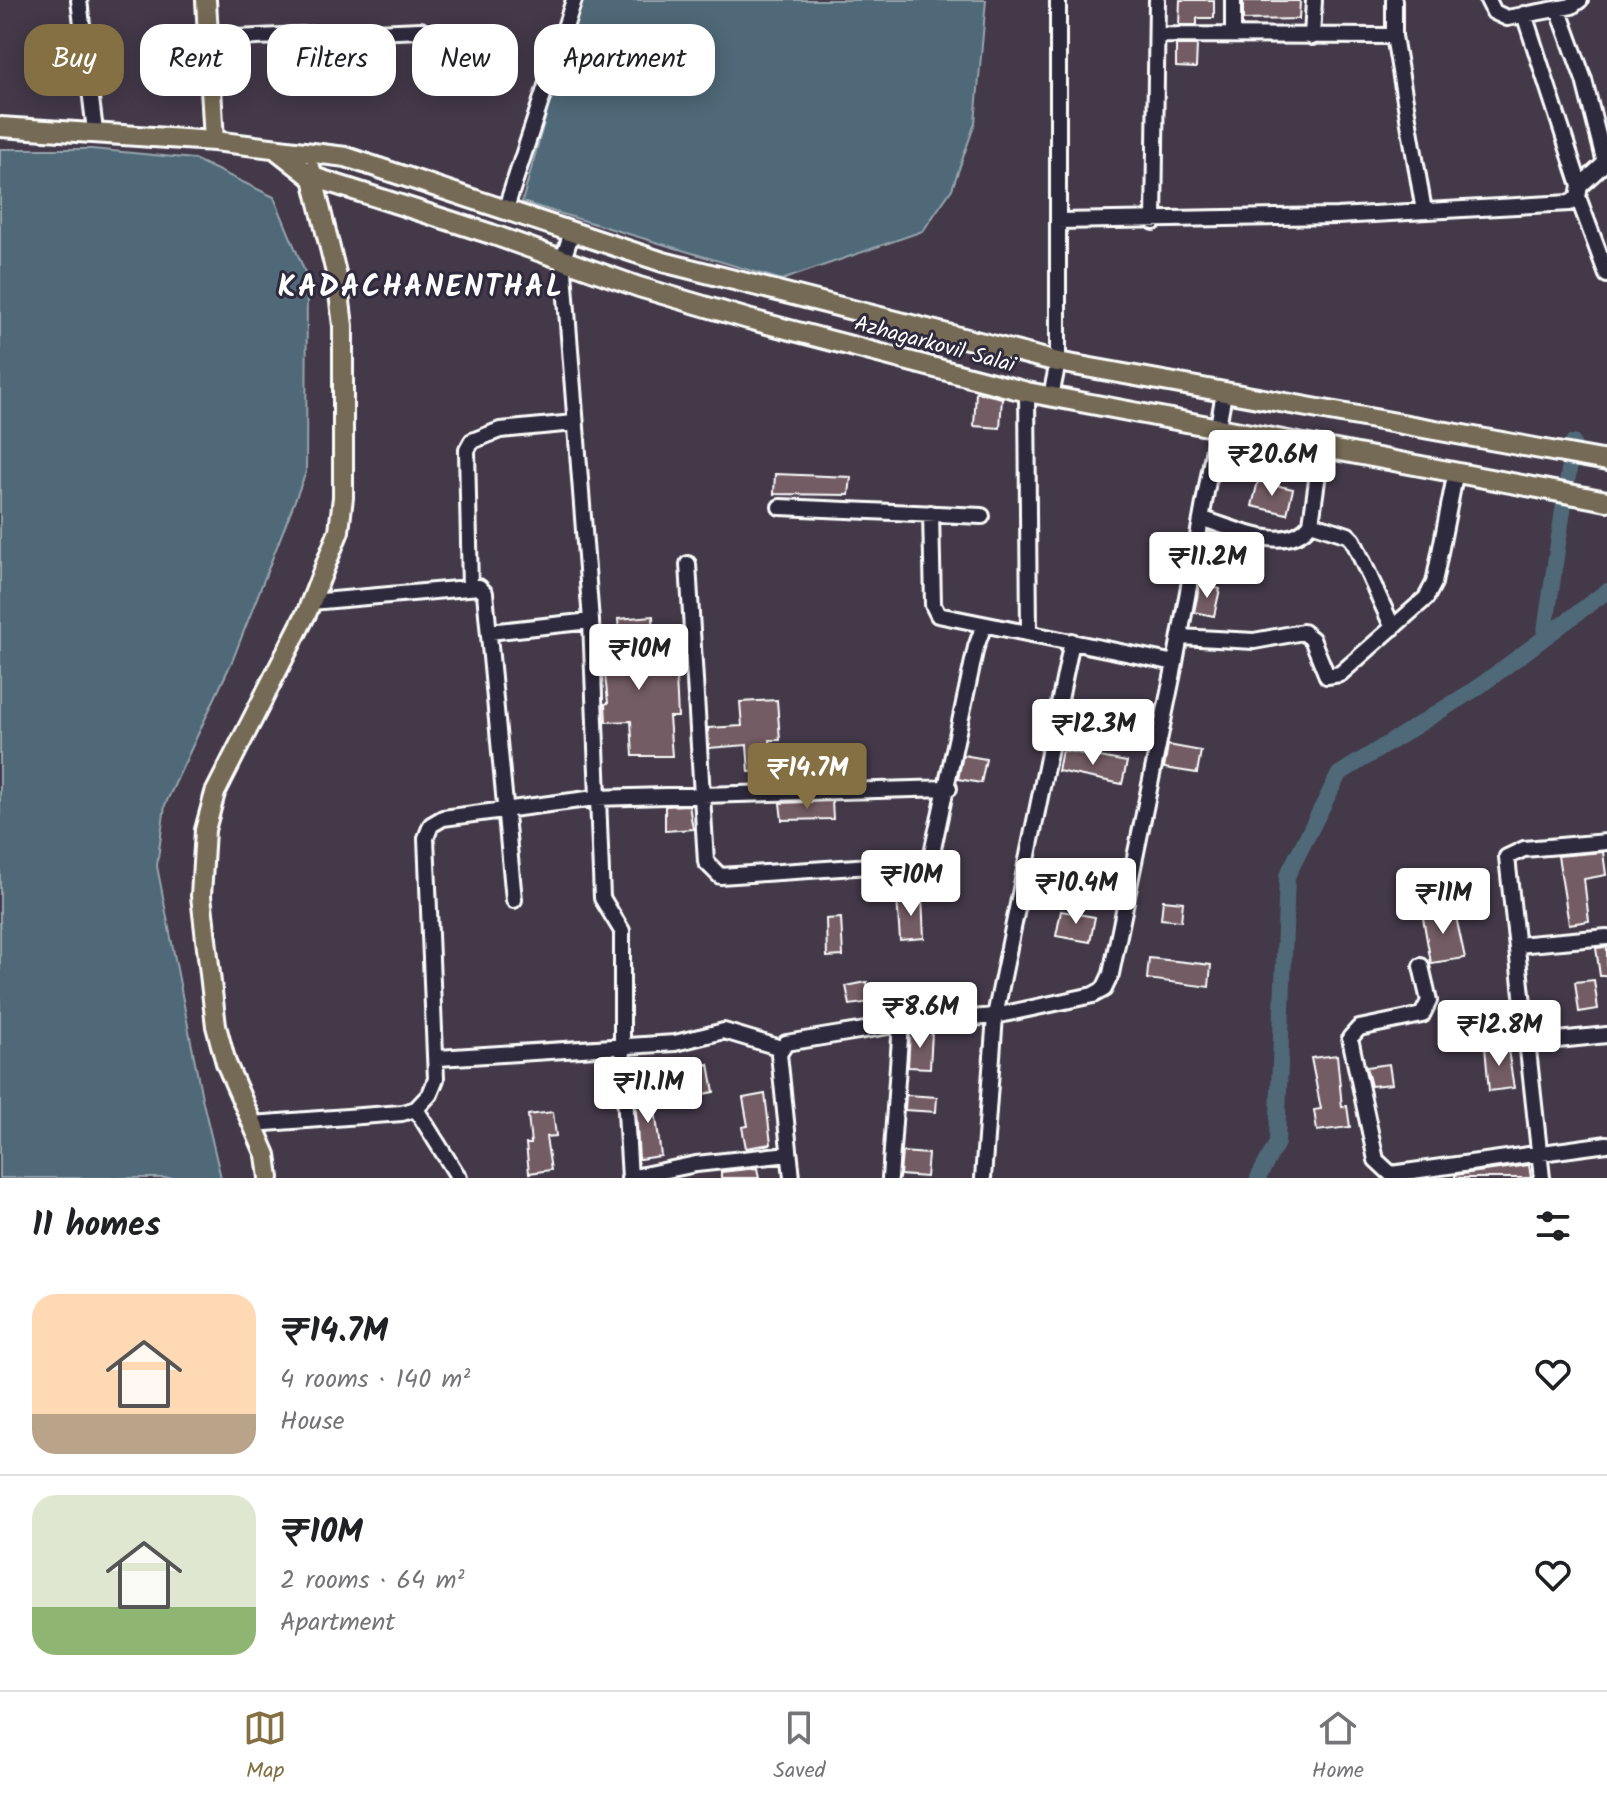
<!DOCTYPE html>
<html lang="en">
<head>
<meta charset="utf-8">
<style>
	:root { --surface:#fff; --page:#f6f6f6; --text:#202124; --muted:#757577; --line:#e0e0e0; --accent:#847042 }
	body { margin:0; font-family:Kalam,sans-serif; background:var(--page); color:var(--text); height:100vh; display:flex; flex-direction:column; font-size:30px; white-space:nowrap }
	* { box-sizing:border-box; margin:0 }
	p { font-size:26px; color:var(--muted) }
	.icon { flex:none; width:44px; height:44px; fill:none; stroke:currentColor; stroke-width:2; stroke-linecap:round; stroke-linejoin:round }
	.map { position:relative; height:1178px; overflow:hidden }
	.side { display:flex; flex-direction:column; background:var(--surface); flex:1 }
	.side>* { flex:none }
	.banner { position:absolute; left:24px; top:24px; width:800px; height:72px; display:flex; gap:16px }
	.price { position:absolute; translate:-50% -68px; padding:0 18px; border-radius:8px; background:#fff; color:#222; font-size:26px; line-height:52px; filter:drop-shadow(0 2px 4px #0008) }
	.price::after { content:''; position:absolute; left:50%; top:48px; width:24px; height:18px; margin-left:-12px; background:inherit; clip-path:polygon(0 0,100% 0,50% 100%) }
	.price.active { background:var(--accent); color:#fff }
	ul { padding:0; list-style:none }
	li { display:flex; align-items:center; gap:24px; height:200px; padding:0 32px }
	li+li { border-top:2px solid var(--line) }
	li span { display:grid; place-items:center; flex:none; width:224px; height:160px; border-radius:24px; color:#555 }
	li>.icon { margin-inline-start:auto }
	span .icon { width:96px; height:96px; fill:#fffc; stroke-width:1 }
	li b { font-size:34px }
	h2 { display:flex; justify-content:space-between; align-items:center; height:96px; padding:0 32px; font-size:34px }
	.tag { padding:0 28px; border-radius:24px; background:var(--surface); box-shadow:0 4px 20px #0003; font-size:28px; line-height:72px }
	.tag.active { background:var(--accent); color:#fff }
	.tabs { display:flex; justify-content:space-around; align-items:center; height:112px; border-top:2px solid var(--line); background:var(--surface); font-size:22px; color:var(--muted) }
	.tabs a { display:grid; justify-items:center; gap:4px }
	.tabs .active { color:var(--accent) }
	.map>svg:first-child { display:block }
	.water { fill:#506978; stroke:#96a5ae; stroke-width:2 }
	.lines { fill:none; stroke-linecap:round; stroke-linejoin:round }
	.canal { stroke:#506978; stroke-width:16 }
	.building { fill:#735c64; stroke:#fff; stroke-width:2 }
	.minor-casing { stroke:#fff; stroke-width:20 }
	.major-casing { stroke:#fff; stroke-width:24 }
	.minor { stroke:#2f2a3d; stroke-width:14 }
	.major { stroke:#746b55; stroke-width:18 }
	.labels { text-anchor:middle; stroke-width:6; stroke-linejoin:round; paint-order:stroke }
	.street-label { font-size:22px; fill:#fff; stroke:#2f2a3d }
	.district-label { font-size:30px; font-weight:bold; letter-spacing:2px; fill:#fff; stroke:#2f2a3d }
</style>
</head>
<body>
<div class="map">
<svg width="1607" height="1178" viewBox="0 0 1607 1178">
	<rect width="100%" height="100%" fill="#433949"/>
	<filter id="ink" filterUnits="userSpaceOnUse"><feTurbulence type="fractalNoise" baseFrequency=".0125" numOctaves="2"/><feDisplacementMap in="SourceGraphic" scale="16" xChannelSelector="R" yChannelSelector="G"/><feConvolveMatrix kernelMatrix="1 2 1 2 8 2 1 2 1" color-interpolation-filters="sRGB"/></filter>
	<g filter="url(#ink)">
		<!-- water -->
		<path class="water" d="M578,0h408l-11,123 -23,66 -29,42 -141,49 -260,-78z
			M0,149h92l102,10 80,38 33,80 -1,195 -73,187 -68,146 -8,61 45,232 19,80h-221z"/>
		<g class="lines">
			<!-- canal -->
			<path class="canal" d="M1544,638l29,-195
				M1258,1178l19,-35 10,-267 52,-102 138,-86 130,-97"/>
		</g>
		<!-- building -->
		<path class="building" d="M1180,0h34v18h-17v7h-18z
			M1243,1h57l-1,18 -56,1z
			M1176,45h21l-1,23 -20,-1z
			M976,392l26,6 -2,30 -26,-2z
			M775,474l76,3 -2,18 -75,-1z
			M1258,481l35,8 -6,25 -35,-8z
			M1209,532l29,9 -6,20 -27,-8z
			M1200,584l20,5 -6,27 -20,-4z
			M653,616l1,23 -21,1 2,39 41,-2 2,40h-9l3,39h-39l-2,-35 -25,1 -1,-18 3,-1 -6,-57 18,-1 -2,-26z
			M777,700l3,40h-10l3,30 -24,2 -2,-27 -38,3 -1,-20 34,-2 -2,-24z
			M1109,705l36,6 -4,22 -36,-7z
			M1168,745l33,6 -4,22 -33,-5z
			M1062,750l65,12 -5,22 -64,-13z
			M963,755l23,4 -5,24 -23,-4z
			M832,801l1,18 -51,1 -2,-17z
			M689,805l4,24 -28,2v-25z
			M1603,852l3,23 -22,4 5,42 -20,3 -11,-68z
			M922,897l2,41 -24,2 -3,-42z
			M1163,900l20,2 -2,19 -20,-2z
			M1454,908l11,50 -34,5 -9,-51z
			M1061,911l34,6 -5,25 -34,-6z
			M841,918l2,38 -16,1 -1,-38z
			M1607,947v29h-7l-4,-28z
			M1149,958l62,7 -2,22 -62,-8z
			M1594,980l4,29 -19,3 -4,-30z
			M867,982l4,20 -21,3 -4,-19z
			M925,1032h7l-2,36 -22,-1 2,-34z
			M1507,1044l7,44 -25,3 -4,-44z
			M1337,1055l5,52 5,-1 3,21 -33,4 -3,-21 7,-1 -10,-51z
			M709,1064l5,28 -21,4 -5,-29z
			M1389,1064l3,20 -21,2 -5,-19z
			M658,1092l2,16 -5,1 6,47 -22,3 -4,-65z
			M765,1094l6,50 -25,4 -4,-21 6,-1 -5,-28z
			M906,1095l31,2 -1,15 -31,-2z
			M553,1112l3,24 -10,1 5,33 -22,3 -3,-29h5l-3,-29z
			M902,1152l26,2 -2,23 -26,-2z
			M1529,1165l2,13h-76v-3z
			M757,1168l2,10h-38v-6z"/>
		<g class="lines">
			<!-- minor casing -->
			<g class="minor-casing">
				<path id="minor" d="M79,0l16,131
					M1488,0l6,12 13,6 65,-12 8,-6
					M1558,8l26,72 21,83 -25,23
					M1233,34v-34
					M1158,35l236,1v-36
					M1394,36l30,175
					M1312,37l2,-37
					M210,39l211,-9
					M1578,197l29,78
					M506,208l68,-208
					M1058,221l279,-5 233,-13 8,-6 2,-11 -56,-172
					M1154,222l3,-222
					M572,232l-9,27 28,362 11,277 20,33v115l8,132
					M1027,392l2,240
					M1051,396l7,-34v-362
					M780,507l202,9
					M931,513l2,92 5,10 237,48
					M1203,519c31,9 84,37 108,4l11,-78
					M1311,523l37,12 5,5 40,88
					M688,564l18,298 14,14 197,-13 14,-5 45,-211 8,-22
					M470,588l-3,-138 5,-9 28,-11 74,-7
					M311,602l168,-15 6,6 29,307
					M489,632l102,-11
					M1180,637l74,4 49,-9 9,7 15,37 13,-2 86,-76 8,-15 22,-112
					M1517,945l90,-8
					M1421,966l8,35 -7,14 -63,13 -9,10 26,122 15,14 216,-30
					M1528,1043l79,-8
					M438,1058l237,-15 49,-12 57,17
					M416,1109l43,69
					M252,1124l150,-11 14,-4 14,-15 6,-15 -10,-241 5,-13 12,-7 152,-20 354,-10
					M629,1178l67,-14 93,-10
					M792,1178l-13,-124 7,-11 115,-19 94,-8 98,-21 11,-6 7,-15 64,-311 49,-270
					M890,1178l11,-154
					M983,1178l12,-162 77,-375
					M1542,1178l-35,-321 17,-8 83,-7"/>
			</g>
			<!-- major casing -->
			<g class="major-casing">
				<path id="major" d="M206,0l8,141
					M0,127l214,14 132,16 317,105 395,100 549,99
					M278,151l32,25 181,58 148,53 109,32 279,73 580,109
					M269,1178l-3,-23 -40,-92 -10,-37 -15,-130 4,-66 10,-37 92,-181 32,-81 4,-34v-171l-6,-49 -26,-107"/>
			</g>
			<!-- minor -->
			<use href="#minor" class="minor"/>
			<!-- major -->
			<use href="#major" class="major"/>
		</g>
	</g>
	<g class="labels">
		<!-- street labels -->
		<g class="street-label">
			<text transform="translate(935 343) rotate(15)" y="8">Azhagarkovil Salai</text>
		</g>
		<!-- district labels -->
		<g class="district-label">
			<text x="421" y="296">KADACHANENTHAL</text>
		</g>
	</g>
</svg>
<b class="price" style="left:1272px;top:498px">₹20.6M</b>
<b class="price" style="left:1207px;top:600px">₹11.2M</b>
<b class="price" style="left:639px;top:692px">₹10M</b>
<b class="price" style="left:1093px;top:767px">₹12.3M</b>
<b class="price active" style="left:807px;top:811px">₹14.7M</b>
<b class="price" style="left:911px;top:918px">₹10M</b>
<b class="price" style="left:1076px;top:926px">₹10.4M</b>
<b class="price" style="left:1443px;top:936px">₹11M</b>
<b class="price" style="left:920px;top:1050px">₹8.6M</b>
<b class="price" style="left:1499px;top:1068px">₹12.8M</b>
<b class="price" style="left:648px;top:1125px">₹11.1M</b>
<div class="banner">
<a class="tag active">Buy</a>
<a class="tag">Rent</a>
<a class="tag">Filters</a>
<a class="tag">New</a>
<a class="tag">Apartment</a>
</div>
</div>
<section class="side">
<h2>11 homes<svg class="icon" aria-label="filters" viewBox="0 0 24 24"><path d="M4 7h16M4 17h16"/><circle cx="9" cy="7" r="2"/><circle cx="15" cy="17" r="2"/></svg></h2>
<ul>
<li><span style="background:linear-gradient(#ffd9b3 75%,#b9a48a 0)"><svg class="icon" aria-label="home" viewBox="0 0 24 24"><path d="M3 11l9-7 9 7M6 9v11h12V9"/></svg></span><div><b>₹14.7M</b><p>4 rooms · 140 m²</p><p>House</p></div><svg class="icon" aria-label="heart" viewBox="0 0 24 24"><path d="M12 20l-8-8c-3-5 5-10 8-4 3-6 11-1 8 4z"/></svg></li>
<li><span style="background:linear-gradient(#dfe7d0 70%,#8fb573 0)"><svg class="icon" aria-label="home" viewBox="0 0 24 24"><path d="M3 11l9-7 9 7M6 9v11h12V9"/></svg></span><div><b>₹10M</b><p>2 rooms · 64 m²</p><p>Apartment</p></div><svg class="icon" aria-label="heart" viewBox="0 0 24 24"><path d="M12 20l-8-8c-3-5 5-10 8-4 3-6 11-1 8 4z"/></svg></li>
</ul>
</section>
<nav class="tabs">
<a class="active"><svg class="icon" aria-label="map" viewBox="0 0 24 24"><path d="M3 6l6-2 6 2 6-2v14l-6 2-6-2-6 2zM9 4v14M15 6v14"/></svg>Map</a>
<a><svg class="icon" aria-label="saved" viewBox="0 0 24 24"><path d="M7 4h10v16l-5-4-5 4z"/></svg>Saved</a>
<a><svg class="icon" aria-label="home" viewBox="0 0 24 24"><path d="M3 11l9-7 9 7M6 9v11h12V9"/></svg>Home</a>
</nav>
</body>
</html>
